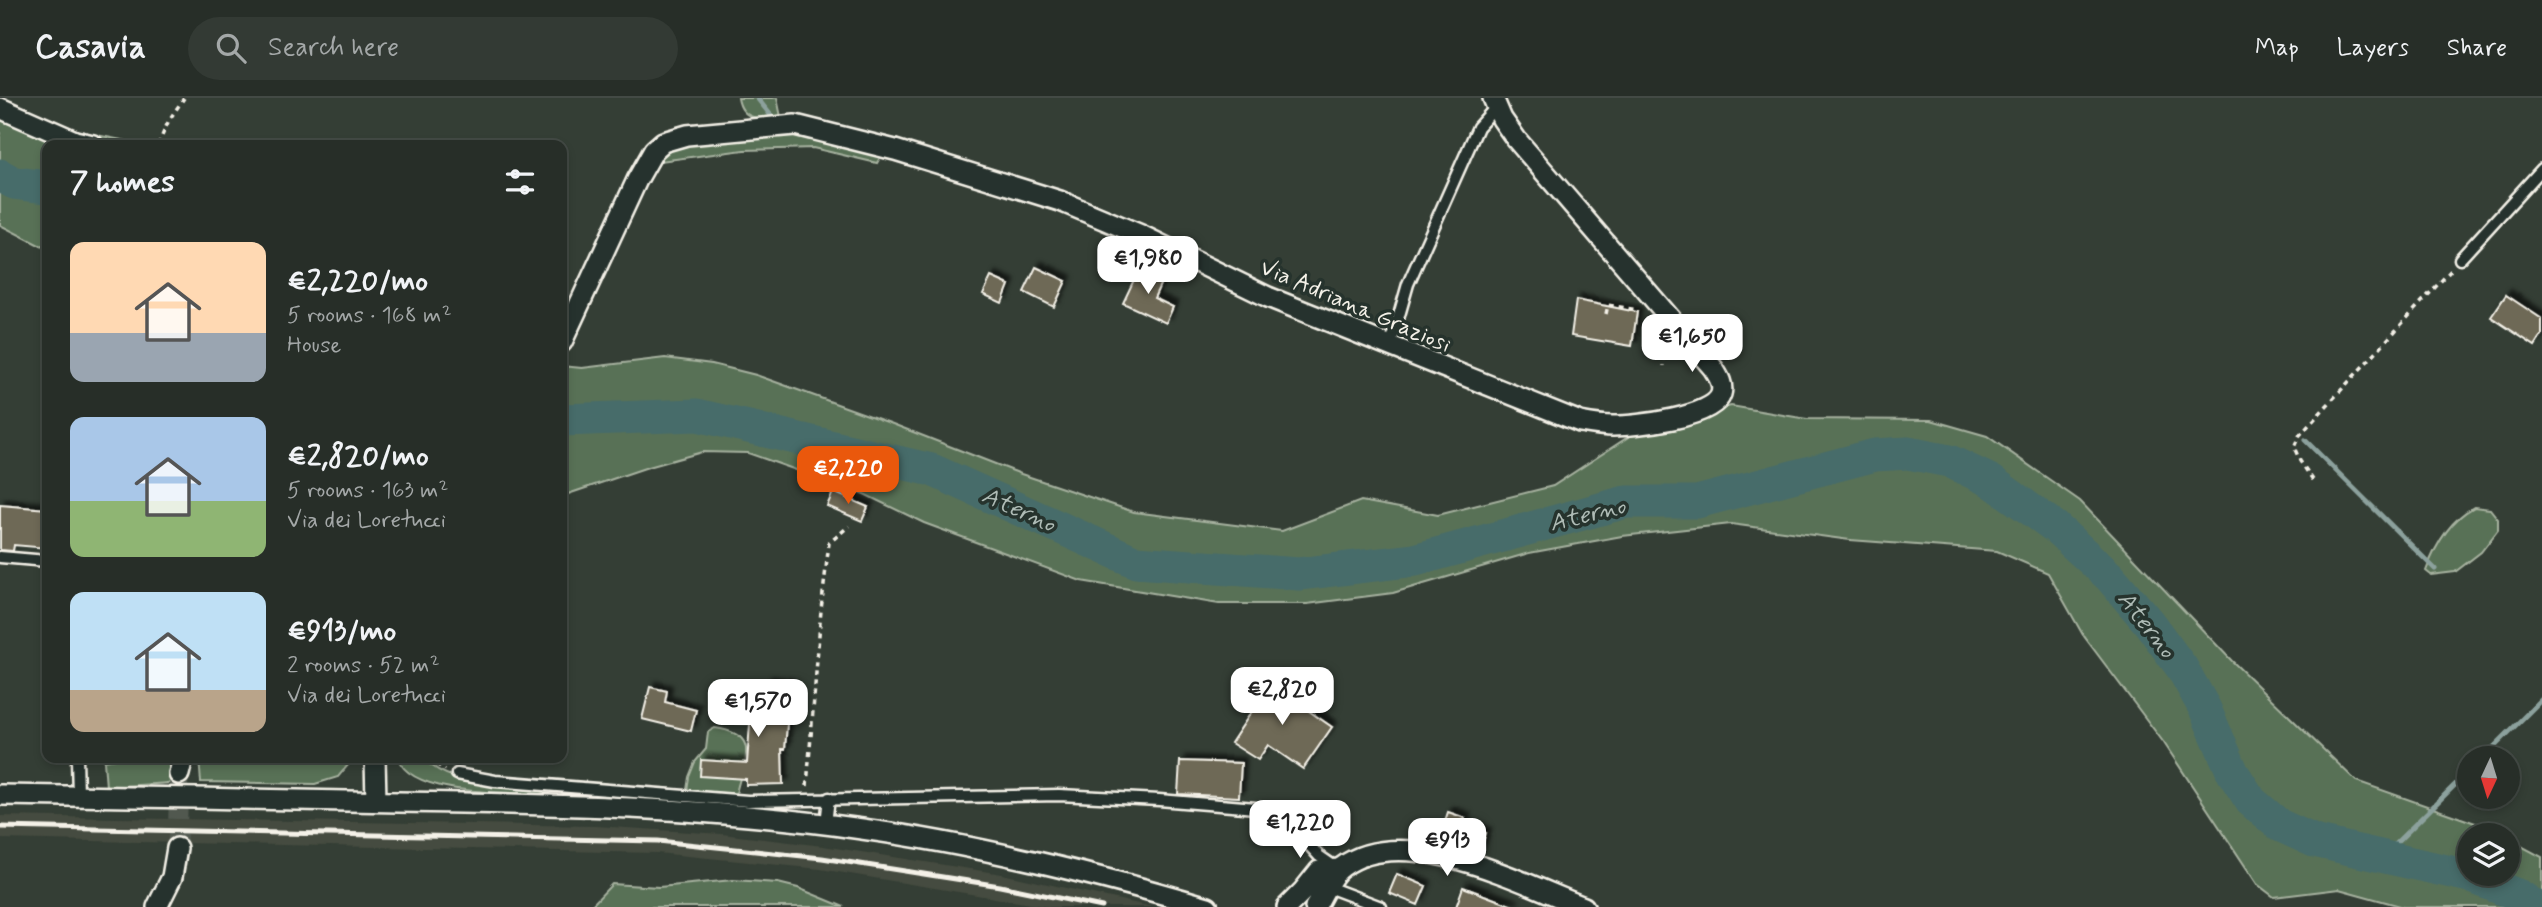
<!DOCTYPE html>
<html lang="en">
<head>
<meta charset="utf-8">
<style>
	:root { --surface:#272e28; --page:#333a34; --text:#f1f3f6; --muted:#a4a8a8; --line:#434a45; --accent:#ea580c }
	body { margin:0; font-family:Mynerve,sans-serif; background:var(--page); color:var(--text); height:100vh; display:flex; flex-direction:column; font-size:26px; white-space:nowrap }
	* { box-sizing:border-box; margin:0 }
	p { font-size:23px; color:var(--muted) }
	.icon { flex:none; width:38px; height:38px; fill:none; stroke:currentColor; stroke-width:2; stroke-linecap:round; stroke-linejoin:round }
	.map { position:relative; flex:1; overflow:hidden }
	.side { position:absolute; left:42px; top:42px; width:525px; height:623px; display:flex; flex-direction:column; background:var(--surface); border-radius:14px; box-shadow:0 4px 10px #0003,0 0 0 2px var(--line) }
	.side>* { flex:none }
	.needle { width:46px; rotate:184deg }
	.controls { position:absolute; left:2457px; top:648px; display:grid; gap:14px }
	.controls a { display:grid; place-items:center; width:63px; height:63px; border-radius:50%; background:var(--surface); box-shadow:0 4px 10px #0003,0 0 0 2px var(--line); font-size:35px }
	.price { position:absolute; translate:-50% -60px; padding:0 16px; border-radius:14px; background:#fff; color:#222; font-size:23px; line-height:46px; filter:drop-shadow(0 2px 4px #0008) }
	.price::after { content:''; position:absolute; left:50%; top:42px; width:21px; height:16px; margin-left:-10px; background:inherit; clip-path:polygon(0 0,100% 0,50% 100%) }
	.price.selected { background:var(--accent); color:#fff }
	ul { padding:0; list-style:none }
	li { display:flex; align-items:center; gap:21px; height:175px; padding:0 28px }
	li span { display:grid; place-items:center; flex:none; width:196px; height:140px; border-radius:14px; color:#555 }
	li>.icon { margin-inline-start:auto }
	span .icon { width:84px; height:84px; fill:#fffc; stroke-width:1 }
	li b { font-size:30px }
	h2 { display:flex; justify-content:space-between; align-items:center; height:84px; padding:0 28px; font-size:30px }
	header { display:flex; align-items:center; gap:42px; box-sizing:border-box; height:98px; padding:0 35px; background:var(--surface); border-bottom:2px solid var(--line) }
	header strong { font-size:33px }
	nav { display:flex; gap:38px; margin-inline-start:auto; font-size:24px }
	.search { width:490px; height:63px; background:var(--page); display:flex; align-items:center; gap:18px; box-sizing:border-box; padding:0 24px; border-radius:38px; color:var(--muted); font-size:26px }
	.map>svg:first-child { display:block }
	.built { fill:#454b3f }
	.green { fill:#587156; stroke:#a6b19f; stroke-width:2 }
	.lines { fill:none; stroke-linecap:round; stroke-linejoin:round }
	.stream { stroke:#8ca19d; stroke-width:5 }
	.river { stroke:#476c6b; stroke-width:33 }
	.building { fill:#6e6956; stroke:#f4f1e8; stroke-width:2; filter:url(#shadow) }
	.street-tunnel { stroke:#515950; stroke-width:19; stroke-dasharray:19 10; stroke-linecap:butt }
	.lane-casing { stroke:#f4f1e8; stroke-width:15 }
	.street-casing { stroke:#f4f1e8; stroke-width:24 }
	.path { stroke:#f4f1e8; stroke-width:3.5; stroke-dasharray:5 5; stroke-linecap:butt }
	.lane { stroke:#26332d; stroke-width:10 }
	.street { stroke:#26332d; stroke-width:19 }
	.rail { stroke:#f4f1e8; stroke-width:5 }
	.labels { text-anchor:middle; stroke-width:7; stroke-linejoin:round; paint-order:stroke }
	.street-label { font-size:23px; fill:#f4f1e8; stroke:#26332d }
	.water-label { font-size:24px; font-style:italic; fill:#afbcb6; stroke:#26332d }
</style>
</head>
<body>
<header>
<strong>Casavia</strong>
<div class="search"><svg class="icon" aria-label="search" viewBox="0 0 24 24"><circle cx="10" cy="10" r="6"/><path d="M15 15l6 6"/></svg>Search here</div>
<nav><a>Map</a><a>Layers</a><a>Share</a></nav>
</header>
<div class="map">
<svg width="2542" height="809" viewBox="0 0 2542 809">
	<defs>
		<filter id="shadow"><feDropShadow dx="5" dy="-5" stdDeviation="2" flood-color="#0009"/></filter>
	</defs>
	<rect width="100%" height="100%" fill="#343e35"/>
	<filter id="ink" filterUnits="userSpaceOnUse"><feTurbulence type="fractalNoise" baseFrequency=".0143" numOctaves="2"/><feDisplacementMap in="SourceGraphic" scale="14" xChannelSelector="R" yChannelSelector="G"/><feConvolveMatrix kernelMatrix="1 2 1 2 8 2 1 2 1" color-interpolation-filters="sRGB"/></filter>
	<g filter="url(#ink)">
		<!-- built -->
		<path class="built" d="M0,718l595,10 127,8 101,12 179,28 150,33h-103l-229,-38 -163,-16 -657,-14z"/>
		<!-- green -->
		<path class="green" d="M738,0h39l4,19c-19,2 -39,5 -43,-19z
			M0,1l71,31 76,15h-100v104l-47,-24z
			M804,34l78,22 -5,9 -64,-15 -69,2 -99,13 11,-17z
			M665,260l47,6 44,11 134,48 131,51 113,38 148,19 79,-30 77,14 115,-29 86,-56 92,-24 76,13 124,1 56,16 93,65 152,160 124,120 122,43 22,11h-31v38h39v-34l34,18v50h-138l-65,-18 -65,8 -17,-13 -93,-141 -81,-108 -35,-62 -51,-22 -147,-11 -119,-16 -109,12 -93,17 -136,40 -86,11h-88l-138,-23 -157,-58 -60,-29 -116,-41 -46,-1 -57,16 -83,28v-130l20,2z
			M2474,409l16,2 8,10v11l-17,22 -26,20 -24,3 -5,-4c9,-25 24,-51 48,-64z
			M715,630c49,7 27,34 21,66l-49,-4 2,-13 6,-15 11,-13 2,-17z
			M123,660h48l-1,25 -64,4 -2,-26z
			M199,660h155l-16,19 -23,7 -114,-2z
			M398,660h24c30,27 52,21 90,26 12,2 25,6 38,10 -35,-2 -139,4 -152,-36z
			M733,782l45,3 20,5 46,19h-254l22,-23 47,3z"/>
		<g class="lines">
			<!-- stream -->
			<path class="stream" d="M757,0l16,20
				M2305,342l130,129
				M2483,660l59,-59
				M2382,759l87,-86"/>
			<!-- river -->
			<path class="river" d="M0,77l14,8 33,4
				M562,322l135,-5 235,55 204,92 163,12 116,-14 211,-58h71l178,-47 33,-2 41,8 42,20 64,46 55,50 39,46 33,45 23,41 28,64 18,28 28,24 35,16 155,35 51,20 16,11"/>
		</g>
		<!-- building -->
		<path class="building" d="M1036,169l30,14 -12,26 -30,-15z
			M1140,169l23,11 -9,20 19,9 -7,16 -43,-20z
			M991,179l18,8 -7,18 -19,-9z
			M2506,197l36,24v16l-7,11 -44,-29z
			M1576,202l61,12 -5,34 -61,-10z
			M833,394l35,15 -6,14 -35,-15z
			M0,407l47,4v39l-33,-3 -1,6 -13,-1z
			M1274,580l27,18 -5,6 36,25 -29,42 -35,-24 -10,15 -27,-17z
			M767,584l23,3 -5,64h-3l1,35 -37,1v-6l-46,-3 1,-16 46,3 3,-39 -19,-1 2,-26 32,3z
			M650,589l17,4 -2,11 31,8 -5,21 -49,-12z
			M1180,663l61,2 -2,34 -61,-3z
			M1448,714l17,6 -2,7 23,8 -7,20 -41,-11z
			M1397,776l29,12 -8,19 -29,-12z
			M1463,789l50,19v1h-57z"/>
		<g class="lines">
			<!-- street-tunnel -->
			<path class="street-tunnel" d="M177,750l2,-74"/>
			<!-- lane casing -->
			<g class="lane-casing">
				<path id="lane" d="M2460,161l82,-90
					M1390,249l18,-63 70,-157 18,-20
					M0,459l47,4
					M77,660l1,38
					M457,676l38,7 253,20 311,-6 100,5 109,9 15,7 36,40 16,11
					M826,726l3,-26
					M1328,789l53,20"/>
			</g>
			<!-- street casing -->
			<g class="street-casing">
				<path id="street" d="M0,10l75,33 18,4
					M562,244l75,-162 17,-30 9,-8 24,-7 108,-10 100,25 165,51 81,34 127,62 312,125c11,2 22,4 33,4 22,0 101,-8 108,-32 3,-10 -3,-18 -8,-26l-197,-229 -14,-20 -9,-21
					M375,660l1,43
					M179,676l4,-16
					M0,697c133,2 265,4 398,7 155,2 310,5 464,27 117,16 233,45 346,78
					M157,809l15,-30 5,-29
					M1287,809l16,-16 16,-20 20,-2
					M1315,809c8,-12 15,-32 27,-40 61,-46 180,16 242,40"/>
			</g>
			<!-- path -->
			<path class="path" d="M158,47l11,-25 15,-22
				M1606,216l2,-9 30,5
				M1660,238l5,15 -1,15
				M2313,382l-13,-19 -6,-14 5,-11 153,-167
				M428,660l17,12
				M807,688l14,-176 8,-67 20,-17"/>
			<!-- lane -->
			<use href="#lane" class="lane"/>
			<!-- street -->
			<use href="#street" class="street"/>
			<!-- rail -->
			<path class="rail" d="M0,729l658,14 164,17 178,28 102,21"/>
		</g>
	</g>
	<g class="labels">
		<!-- street labels -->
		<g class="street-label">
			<text transform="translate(1356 207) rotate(23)" y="8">Via Adriana Graziosi</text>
		</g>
		<!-- water labels -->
		<g class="water-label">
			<text transform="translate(1019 411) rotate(24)" y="8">Aterno</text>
			<text transform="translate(1587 416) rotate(-14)" y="8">Aterno</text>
			<text transform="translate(2147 526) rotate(52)" y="8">Aterno</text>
		</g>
	</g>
</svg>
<div class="controls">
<a><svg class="needle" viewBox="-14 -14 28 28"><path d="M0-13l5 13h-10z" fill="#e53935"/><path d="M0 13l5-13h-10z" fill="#a4a8a8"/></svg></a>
<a><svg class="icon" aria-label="layers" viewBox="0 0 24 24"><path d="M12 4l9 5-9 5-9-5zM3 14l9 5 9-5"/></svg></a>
</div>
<b class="price" style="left:1148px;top:198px">€1,980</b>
<b class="price" style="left:1692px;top:276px">€1,650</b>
<b class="price selected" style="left:848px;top:408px">€2,220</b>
<b class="price" style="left:1282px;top:629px">€2,820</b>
<b class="price" style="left:758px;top:641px">€1,570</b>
<b class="price" style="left:1300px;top:762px">€1,220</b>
<b class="price" style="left:1447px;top:780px">€913</b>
<section class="side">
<h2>7 homes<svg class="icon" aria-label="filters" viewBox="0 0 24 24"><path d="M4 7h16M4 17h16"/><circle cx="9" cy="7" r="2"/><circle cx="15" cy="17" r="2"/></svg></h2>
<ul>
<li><span style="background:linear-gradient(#ffd9b3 65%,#9aa5b1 0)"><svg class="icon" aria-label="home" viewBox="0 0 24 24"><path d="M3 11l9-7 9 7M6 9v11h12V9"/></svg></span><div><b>€2,220/mo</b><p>5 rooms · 168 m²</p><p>House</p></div></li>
<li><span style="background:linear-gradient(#a9c7e8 60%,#8fb573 0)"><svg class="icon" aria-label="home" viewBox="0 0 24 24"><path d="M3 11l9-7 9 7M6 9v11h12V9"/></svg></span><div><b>€2,820/mo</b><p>5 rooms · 163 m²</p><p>Via dei Loretucci</p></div></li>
<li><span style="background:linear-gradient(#bfe0f5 70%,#b9a48a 0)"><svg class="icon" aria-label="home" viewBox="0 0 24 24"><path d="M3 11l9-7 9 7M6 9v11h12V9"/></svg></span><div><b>€913/mo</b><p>2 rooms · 52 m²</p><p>Via dei Loretucci</p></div></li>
</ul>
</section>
</div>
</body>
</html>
